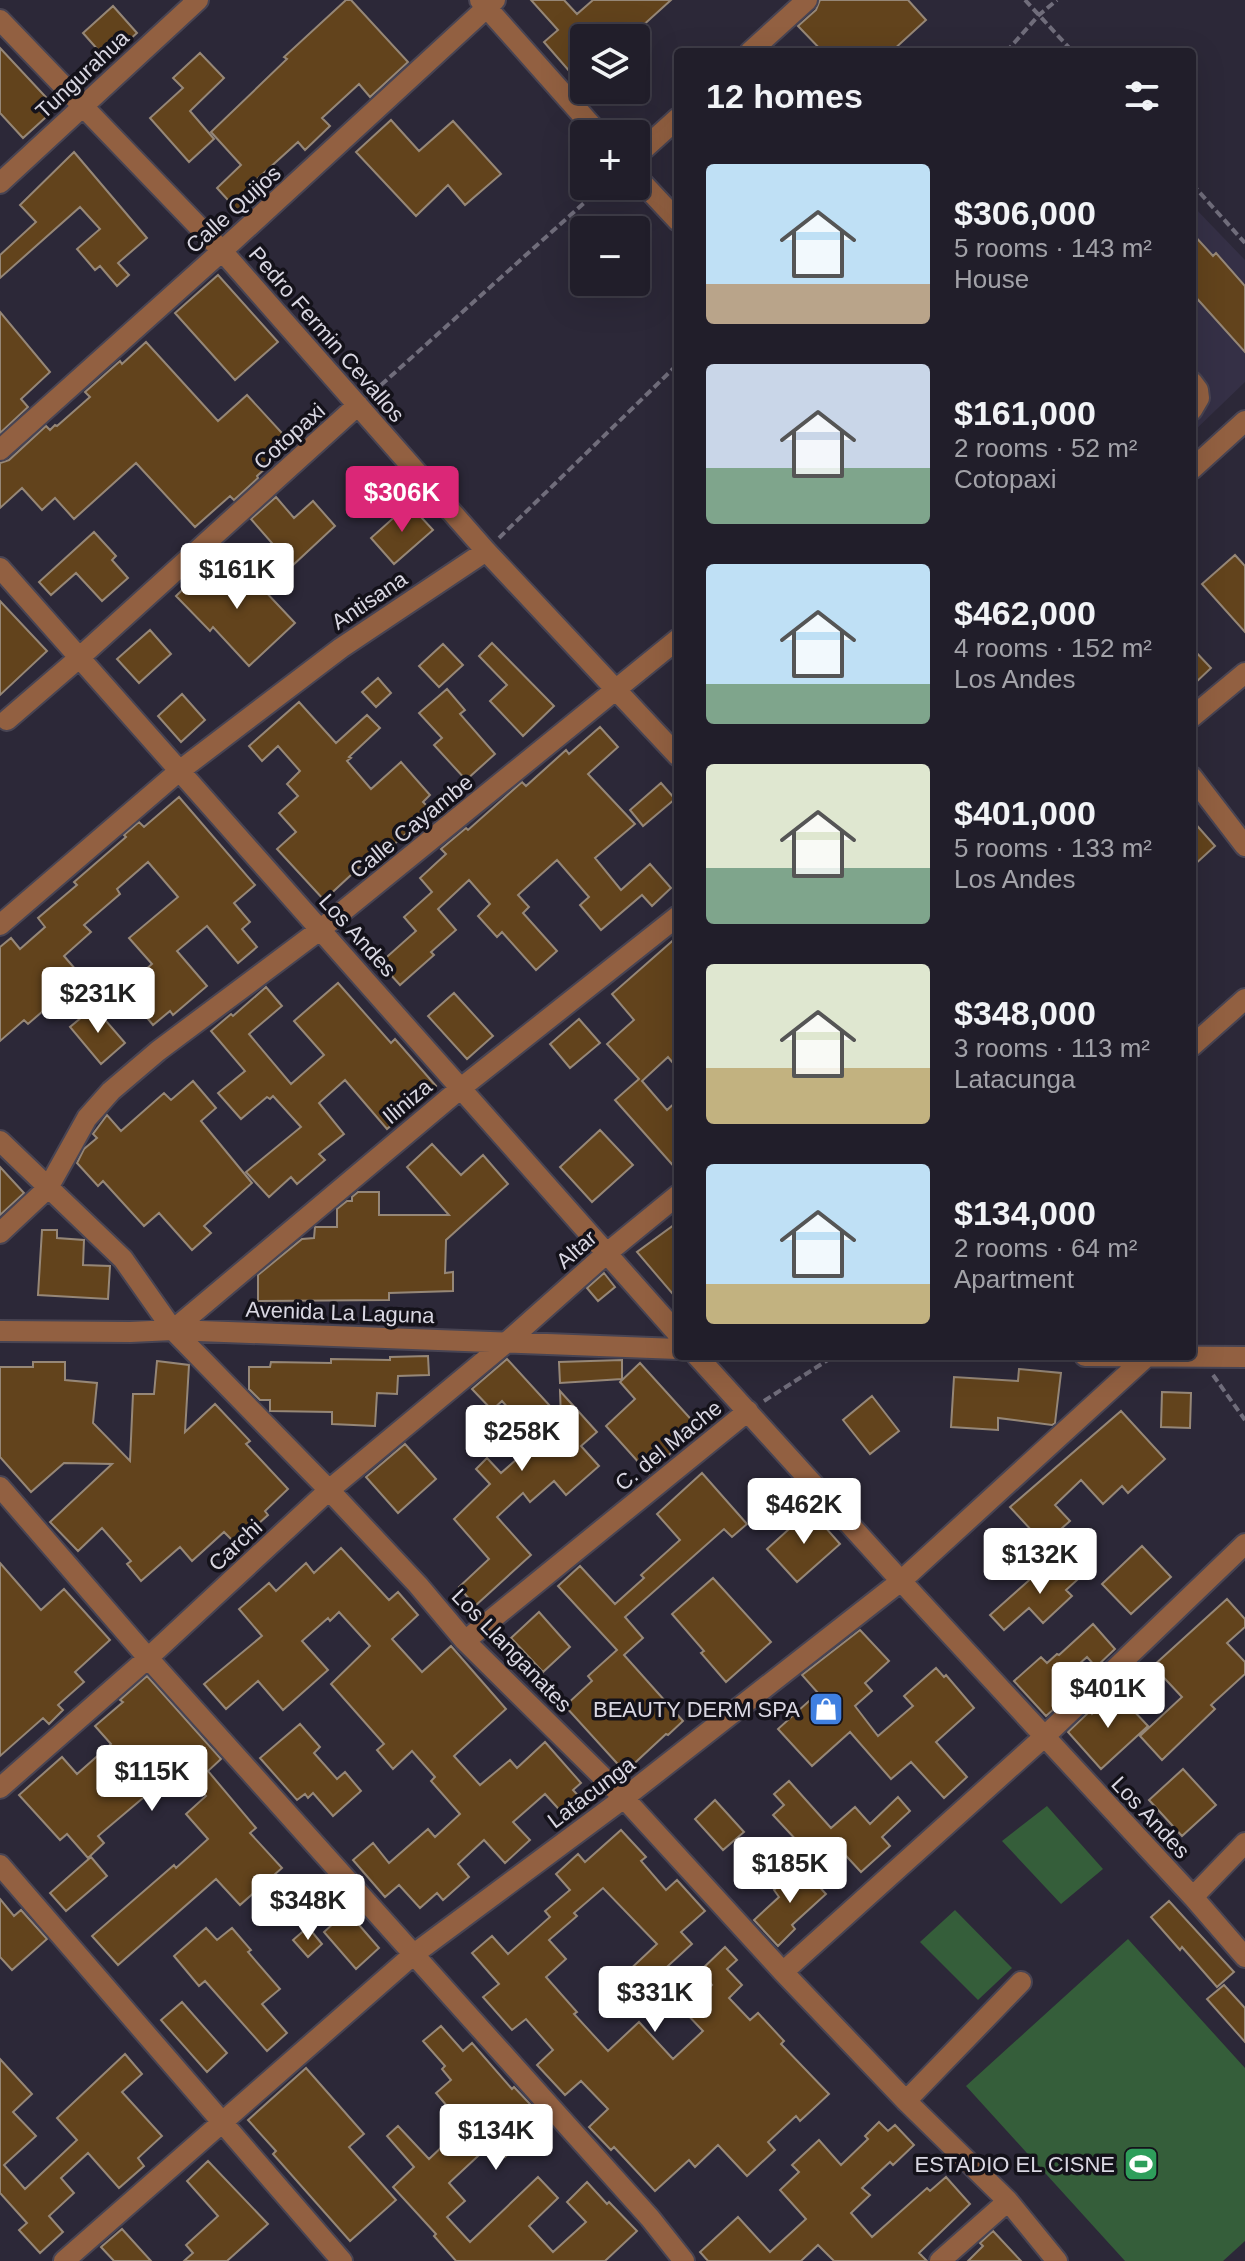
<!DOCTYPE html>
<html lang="en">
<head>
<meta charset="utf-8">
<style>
	:root { --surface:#211e2a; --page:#2d2b36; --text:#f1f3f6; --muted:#a2a2a8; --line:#3e3c47; --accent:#db2777 }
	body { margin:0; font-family:Arial,sans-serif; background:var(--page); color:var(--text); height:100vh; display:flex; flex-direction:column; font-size:30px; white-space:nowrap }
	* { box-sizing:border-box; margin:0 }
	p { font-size:26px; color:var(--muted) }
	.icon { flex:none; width:44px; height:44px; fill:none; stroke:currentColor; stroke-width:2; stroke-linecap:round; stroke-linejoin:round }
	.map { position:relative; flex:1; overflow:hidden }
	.panel { position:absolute; left:674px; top:48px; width:522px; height:1312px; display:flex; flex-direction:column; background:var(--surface); border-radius:8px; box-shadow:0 8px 32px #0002,0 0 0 2px var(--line) }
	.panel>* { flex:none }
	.controls { position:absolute; left:570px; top:24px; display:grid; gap:16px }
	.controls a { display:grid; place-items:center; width:80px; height:80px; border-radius:8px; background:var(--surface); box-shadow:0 8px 32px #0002,0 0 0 2px var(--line); font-size:40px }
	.price { position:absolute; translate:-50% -68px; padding:0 18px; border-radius:8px; background:#fff; color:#222; font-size:26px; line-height:52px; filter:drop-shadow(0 2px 4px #0008) }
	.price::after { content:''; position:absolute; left:50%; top:48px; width:24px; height:18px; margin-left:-12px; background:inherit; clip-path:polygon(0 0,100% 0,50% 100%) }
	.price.selected { background:var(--accent); color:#fff }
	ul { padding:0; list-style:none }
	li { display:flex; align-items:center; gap:24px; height:200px; padding:0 32px }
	li span { display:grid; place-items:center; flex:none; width:224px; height:160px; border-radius:8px; color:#555 }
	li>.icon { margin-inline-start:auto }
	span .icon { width:96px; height:96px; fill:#fffc; stroke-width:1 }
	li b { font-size:34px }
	h2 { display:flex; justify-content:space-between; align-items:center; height:96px; padding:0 32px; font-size:34px }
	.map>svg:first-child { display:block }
	.built { fill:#353046 }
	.green { fill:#355e3a }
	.building { fill:#62431c; stroke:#968777; stroke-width:2 }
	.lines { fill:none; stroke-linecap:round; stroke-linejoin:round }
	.minor-casing { stroke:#484453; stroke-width:24 }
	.path { stroke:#706d7b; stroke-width:4; stroke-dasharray:8 4; stroke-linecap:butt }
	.minor { stroke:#926041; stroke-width:20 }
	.labels { text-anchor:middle; stroke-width:7; stroke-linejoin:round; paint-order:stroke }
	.street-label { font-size:22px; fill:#d9d7e2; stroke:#14121a }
	.poi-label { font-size:22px; fill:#d9d7e2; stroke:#14121a; text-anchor:end }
</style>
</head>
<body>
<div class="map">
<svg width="1245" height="2261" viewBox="0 0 1245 2261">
	<rect width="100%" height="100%" fill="#2c2838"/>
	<!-- built -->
	<path class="built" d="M1192,205l53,55v122l-53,51z"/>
	<!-- green -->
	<path class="green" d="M1047,1806l56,63 -42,35 -59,-63z
		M955,1910l57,58 -34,32 -58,-58z
		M1128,1939l117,129v173l-22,20h-98l-159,-175z"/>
	<!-- building -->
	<path class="building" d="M346,0h5l57,62 -38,35 -11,-13 -37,34 8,8 -25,24 -7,-8 -43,39 7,7 -24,23 -21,-23 24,-23 -30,-33 76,-73 -3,-2z
		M531,0h33l13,14 16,-14h78l-42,38h-45v50l-40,-46 14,-12z
		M820,0h88l18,20 -35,32h-68l-25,-26 18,-16z
		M113,6l24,27 -30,27 -24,-27z
		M0,48l56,60 -33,30 -23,-25z
		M200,53l24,25 -34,33 24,28 -25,23 -39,-44 33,-30 -10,-10z
		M391,120l28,31 34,-30 48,53 -36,31 -17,-20 -32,31 -60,-64z
		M74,152l73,86 -29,25 11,12 -12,11 -17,-20 -5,4 -18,-21 23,-20 -20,-22 -80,71v-23l36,-33 -16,-17z
		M1192,233l21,23 3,-3 29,33v66l-53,-59z
		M218,275l60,67 -43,38 -60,-67z
		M0,312l50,60 -29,27 7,8 -28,26z
		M146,342l72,79 29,-26 45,49 -35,32 1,2 -24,22 -4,-4 -35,31 -59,-64 -62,56 -19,-21 -13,12 -20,-22 -22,20v-45l9,-3 37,-34 4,4 5,-5 2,1 33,-29 -5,-5 35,-31 2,3z
		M276,497l18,21 19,-17 22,25 -43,40 -41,-47z
		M409,504l24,26 -39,34 -23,-26z
		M94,532l22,24 -4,4 16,18 -26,23 -26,-28 -25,22 -12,-13z
		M1235,555l10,11v66l-43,-48z
		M209,564l21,21 22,-20 16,17 -6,6 33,35 -46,43 -36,-39 -3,4 -34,-35z
		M0,601l47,50 -47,44z
		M150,630l21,24 -32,29 -22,-24z
		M492,643l62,63 -31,30 -33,-35 17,-16 -28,-29z
		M443,644l20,21 -24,22 -20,-21z
		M1192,648l19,20 -19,18z
		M378,678l13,15 -15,14 -14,-15z
		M447,689l18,21 -5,4 35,40 -29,26 -32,-35 8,-7 -23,-25z
		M182,694l23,26 -24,22 -23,-26z
		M299,702l37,41 31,-28 13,13 -31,29 2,1 -4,3 24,28 30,-27 29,33 -7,7 6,6 -23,20 3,3 -27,24 -4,-5 -54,50 -47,-51 19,-17 -17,-19 19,-17 -11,-12 13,-13 -22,-25 -16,15 -13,-15z
		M600,727l18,20 -30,27 47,50 -40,34 26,32 29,-26 21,24 -19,18 -10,-11 -41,35 -21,-25 9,-8 -32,-37 -39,35 11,12 -6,6 34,38 -21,19 -34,-38 -5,5 -19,-21 12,-12 -21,-24 -31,29 18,21 -25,22 3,3 -34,30 -20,-22 36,-32 -12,-14 28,-25 -12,-14 26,-24 -5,-5 25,-21 2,2 54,-48 4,4 40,-36 3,4z
		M661,783l14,16 -32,27 -13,-16z
		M179,797l76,88 -21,18 16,19 -8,7 15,18 -19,16 -31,-37 -30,25 30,35 -34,29 -3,-4 -17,14 -30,-36 29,-25 -23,-26 49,-41 -30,-35 -31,27 3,5 -36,31 7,7 -27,24 18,21 -54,47 -4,-4 -24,21v-94l11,-9 9,11 25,-22 -7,-9 39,-33 -3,-3 52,-45 -2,-2 15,-13 5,5z
		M1192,820l23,26 -23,21z
		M678,936v133l-10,-12 -26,24 25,29 11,-10v71l-63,-71 24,-21 -32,-35 27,-24 -22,-26z
		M338,983l53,60 4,-4 41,47 -49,43 -42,-49 -26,23 25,31 -25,20 6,6 -28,24 -6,-7 -22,20 -23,-25 55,-45 -28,-31 -3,3 -3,-2 -26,22 -23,-26 27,-22 -34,-40 20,-17 2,2 33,-29 16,19 -33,28 42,50 33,-29 -30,-34z
		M454,993l39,43 -26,23 -39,-43z
		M94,1007l31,36 -24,21 -31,-37z
		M579,1019l21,24 -30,25 -20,-24z
		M193,1081l23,27 -15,13 51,62 -48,43 7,7 -19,17 -33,-37 -15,13 -41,-45 -5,5 -21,-23 7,-14 13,-11 -4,-4 14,-19 14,16 43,-38 7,7z
		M600,1130l33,35 -41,37 -32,-35z
		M432,1144l29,31 22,-20 25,29 -62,56 -1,33 8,-1v19l-64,2v7l-131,1v-26l44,-36 12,-1 1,-11h22v-18l10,-8h5v-4l6,-5h21v23h70l-42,-48z
		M0,1167l24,26 -24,22z
		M678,1222v78l-41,-48z
		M42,1230h15v8l27,2 -1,25 27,1 -2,33 -70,-4z
		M604,1273l11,14 -17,14 -11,-13z
		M428,1356l1,19 -31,1 -1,18 -20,-1 -2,33 -43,-2v-12l-62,-1v-11h-10l-11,-11v-22h21l1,-5 60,1v-4l59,1v-3z
		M507,1359l54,59 -1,-27 37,41 -16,14 18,20 -33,29 -12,-14 -24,21 -7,-9 -26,24 34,38 -56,51 -16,-19 30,-28 -35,-40 36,-35 -14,-15 11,-11 14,15 25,-22 -4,-5 11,-10 -31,-35 -10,9 -20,-21z
		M622,1360v19l-62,4 -1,-21z
		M157,1361l32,4 -4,67 30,-28 35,37 -4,3 42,45 -23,22 3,4 -32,29 -12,-12 -32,29 -12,-14 -39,34 -14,-17 4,-3 -29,-33 -24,23 -28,-29 62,-58 -48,-1 -33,29 -31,-35v-90h33v-5h32v18l32,3 -4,40 37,38 3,-67h21z
		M640,1363l58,64 -49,47 -43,-48 29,-27 -15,-17z
		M1019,1369l42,4 -6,50 -3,2 -54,-7v12l-47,-3 3,-50 64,4z
		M1162,1392l29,1 -1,35 -29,-1z
		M872,1396l27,35 -29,23 -27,-34z
		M1121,1411l44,48 -37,34 -6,-7 -19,18 -22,-24 -26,25 15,16 -26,23 -34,-37z
		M405,1444l31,35 -38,34 -32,-36z
		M702,1473l45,51 -15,13 -8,-8 -99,88 18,21 -19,17 59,66 -15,14 -2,-1 -41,38 -60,-66 27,-25 -4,-5 29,-26 -59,-64 22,-20 35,38 29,-26 -3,-3 39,-35 -23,-26z
		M810,1510l30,34 -43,38 -30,-33z
		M1142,1546l29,31 -40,37 -29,-30z
		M341,1548l48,52 9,-8 20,23 -26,24 30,33 29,-26 55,63 -52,47 26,29 30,-25 7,8 28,-26 36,41 -8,7 10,11 -17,16 -21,-23 -32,28 17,18 -25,23 -21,-23 -26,24 11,13 -26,23 -6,-7 -17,15 -21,-23 -14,12 -32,-37 20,-17 16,20 39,-34 7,8 25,-23 -29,-33 4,-4 -23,-26 -19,18 -16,-19 7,-6 -53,-60 39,-38 -31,-34 -9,9 -2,-3 -26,23 26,29 -45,40 -25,-29 -32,28 -22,-25 58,-48 -23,-27 30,-26 7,8 30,-28 8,10z
		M1076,1559l11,12 -21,19 6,6 -29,27 -14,-15 -25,22 -14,-15 54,-48 11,11z
		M0,1563l41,47 23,-21 46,51 -35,32 9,10 -26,23 5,5 -14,14 -6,-6 -43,38z
		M713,1578l58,64 -45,40 -25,-29 3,-2 -32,-37z
		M1227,1599l18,20v8l-18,16 18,19v12l-34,31 4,4 -53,51 -22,-24 42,-39 -29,-31z
		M539,1612l31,35 -27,25 -32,-34z
		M1093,1624l22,25 -19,18 -9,-10 -25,22 11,13 -27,24 -32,-35 27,-24 6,6 10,-9 2,1z
		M860,1630l29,31 -24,22 7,8 -17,15 23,30 35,-30 -9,-10 32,-28 8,9 2,-2 28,33 -38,34 31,35 -23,21 -33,-36 -20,17 -41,-47 -38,34 -34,-37 40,-36 -16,-18z
		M147,1676l74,83 -13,12 48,57 -6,5 32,35 -42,37 -24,-26 -98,86 -26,-29 82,-71 2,3 32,-29 -22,-25 20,-18 -28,-31 -28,27 -52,44 6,7 -16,15 -21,-24 -7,6 -41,-45 43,-38 15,17 34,-30 -16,-18 28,-24 -3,-2z
		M1116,1692l32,34 -47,43 -33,-37 22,-21 2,3z
		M300,1724l20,23 -6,6 23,26 8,-7 16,19 -28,25 -20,-23 -5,5 -3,-4 -8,6 -37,-42z
		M1183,1769l33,36 -34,31 -33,-36z
		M789,1781l42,47 24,-21 15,17 28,-27 12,14 -28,26 8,9 -29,26 -25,-27 -26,23 -17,-19 6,-6 -26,-28 11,-10 -10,-11z
		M715,1800l29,32 -21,18 -28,-31z
		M621,1830l25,27 -5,4 25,29 11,-10 28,31 -24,21 11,12 -34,31 18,19 -22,21 -13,-14 3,-2 -21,-23 34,-32 -54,-56 -29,25 3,3 -28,24 17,19 -20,18 31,35 -3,2 34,37 31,-29 34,37 30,-28 -19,-20 28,-26 -12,-14 25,-24 12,13 -10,9 15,16 -13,13 21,22 8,-7 26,28 -3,3 48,50 -29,27 -4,-5 -28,26 7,8 -28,26 -29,-31 -23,22 -6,-7 -34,31 -41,-44 -3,3 -22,-23 19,-18 -27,-28 -16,14 -28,-30 16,-15 -27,-31 -14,11 -29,-33 16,-13 -27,-31 20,-17 16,18 42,-37 -5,-6 25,-21 -14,-16 22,-20 7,8z
		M91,1857l16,19 -41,35 -16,-18z
		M800,1866l26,28 -34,31 3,4 -17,17 -24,-26 25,-23 -5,-7z
		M0,1899l14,17 7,-6 26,29 -35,31 -12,-13z
		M1169,1901l65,71 -17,15 -35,-40 -2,3 -29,-33z
		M347,1911l32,37 -23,21 -32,-37z
		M308,1927l14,17 -14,13 -15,-17z
		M206,1928l11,12 15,-12 19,22 -3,2 32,37 -18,15 25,29 -20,18 -62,-70 -6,5 -25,-30z
		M1224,1985l21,23v34l-38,-43z
		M182,2002l45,51 -20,19 -46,-52z
		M441,2026l22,25 9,-8 40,46 2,-2 31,33 -40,37 -13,-14 -43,40 16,18 -18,16 23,25 68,-65 20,21 -29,28 24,26 33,-30 -19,-20 20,-20 20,22 2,-2 28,29 -32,30h-149l-22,-25 2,-2 -43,-47 21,-20 -27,-31 11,-10 31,33 35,-33 -28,-33 15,-13 -9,-11 3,-3 -22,-25z
		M125,2054l17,20 -20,18 40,44 -24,22 6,8 -25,22 -31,-35 -27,25 13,15 -25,23 14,16 -23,21 -21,-23 8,-7 -27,-30v-134l32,35 -19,18 23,24 -32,29 21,24 52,-49 -20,-22z
		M306,2068l58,66 -15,13 47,53 -46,41 -77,-87 3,-3 -28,-31z
		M879,2122l9,9 7,-6 19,20 -21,20 -3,-3 -28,26 8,7 -19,18 21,24 55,-49 3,3 16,-14 24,27 -51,49 8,8h-93l-16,-16 -17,16h-93l-8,-9 38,-35 32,35 36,-33 -26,-29 19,-18 -7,-7 27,-25 22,25 27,-26 -3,-3z
		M208,2161l60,63 -41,37h-43l9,-8 -7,-8 32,-29 -31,-35z
		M122,2229l29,32h-37l-13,-14z
		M993,2231l28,30h-53l15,-15 -3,-3z"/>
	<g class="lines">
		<!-- minor casing -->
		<g class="minor-casing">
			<path id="minor" d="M480,0l119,134
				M0,20l222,231 264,300 192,205
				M750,52l57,-52
				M636,156l42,-38
				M636,176l42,45
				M0,183l198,-183
				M1192,382l6,8 1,8 -7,12
				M0,450l222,-199 273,-251
				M1192,469l53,-48
				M0,568l678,766
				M1192,717l53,-44
				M7,720l72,-62 279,-253
				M1192,777l53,69
				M0,925l178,-153 163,-124 145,-97
				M1192,1046l53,-47
				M0,1141l123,118 50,71 156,160 89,95 47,56 159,157 159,174 123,129 102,100 49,60
				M0,1233l48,-45 39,-70 24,-27 47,-40 163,-122 357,-290
				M173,1330l288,-242 217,-172
				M0,1331l130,1 43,-2 505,19
				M697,1356l204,225 292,316 52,60
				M1085,1356l160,1
				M0,1487l148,171 502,560 34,43
				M465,1641l283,-230
				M0,1788l148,-130 181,-168 178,-148 100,-89 71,-58
				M0,1865l342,396
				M1193,1897l52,-54
				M783,1972l261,-235 201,-193
				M906,2101l115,-119
				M64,2261l350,-307 210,-156 277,-217 244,-223
				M940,2261l68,-60"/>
		</g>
		<!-- path -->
		<path class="path" d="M1025,0l48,52
			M1006,52l33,-37 18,-15
			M1192,184l53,59
			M372,393l231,-207
			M499,538l179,-174
			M1213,1375l32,45
			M764,1401l70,-45"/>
		<!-- minor -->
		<use href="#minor" class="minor"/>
	</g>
	<!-- icons -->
	<defs>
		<g id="shop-square" transform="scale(1.8)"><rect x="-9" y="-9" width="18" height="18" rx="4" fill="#3f7fe0" stroke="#14121a"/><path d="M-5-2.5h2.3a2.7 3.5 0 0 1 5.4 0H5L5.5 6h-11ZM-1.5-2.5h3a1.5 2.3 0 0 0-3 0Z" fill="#fff"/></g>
		<g id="stadium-square" transform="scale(1.8)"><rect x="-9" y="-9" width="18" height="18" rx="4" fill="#2e9e5b" stroke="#14121a"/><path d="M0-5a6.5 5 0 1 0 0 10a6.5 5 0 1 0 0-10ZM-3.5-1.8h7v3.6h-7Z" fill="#fff"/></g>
	</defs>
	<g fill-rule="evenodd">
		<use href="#shop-square" x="826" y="1709"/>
		<use href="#stadium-square" x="1141" y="2164"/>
	</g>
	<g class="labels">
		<!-- street labels -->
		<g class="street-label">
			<text transform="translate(82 74) rotate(-43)" y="8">Tungurahua</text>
			<text transform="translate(233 209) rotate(-42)" y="8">Calle Quijos</text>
			<text transform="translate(327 334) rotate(49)" y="8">Pedro Fermin Cevallos</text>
			<text transform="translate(289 436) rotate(-42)" y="8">Cotopaxi</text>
			<text transform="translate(369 600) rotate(-34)" y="8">Antisana</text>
			<text transform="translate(411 826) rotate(-39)" y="8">Calle Cayambe</text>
			<text transform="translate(358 935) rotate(48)" y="8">Los Andes</text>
			<text transform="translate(407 1101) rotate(-40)" y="8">Iliniza</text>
			<text transform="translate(576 1249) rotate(-41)" y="8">Altar</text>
			<text transform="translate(340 1312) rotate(2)" y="8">Avenida La Laguna</text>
			<text transform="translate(668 1445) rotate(-39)" y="8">C. del Mache</text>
			<text transform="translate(235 1545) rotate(-43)" y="8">Carchi</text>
			<text transform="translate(512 1650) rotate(46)" y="8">Los Llanganates</text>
			<text transform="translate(591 1792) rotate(-37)" y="8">Latacunga</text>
			<text transform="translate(1151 1817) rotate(47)" y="8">Los Andes</text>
		</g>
		<!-- poi labels -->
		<g class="poi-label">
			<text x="800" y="1717">BEAUTY DERM SPA</text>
			<text x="1115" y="2172">ESTADIO EL CISNE</text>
		</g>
	</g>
</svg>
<div class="controls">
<a><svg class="icon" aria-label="layers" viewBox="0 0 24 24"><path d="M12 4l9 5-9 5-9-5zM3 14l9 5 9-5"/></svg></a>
<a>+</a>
<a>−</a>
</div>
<b class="price selected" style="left:402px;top:534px">$306K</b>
<b class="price" style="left:237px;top:611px">$161K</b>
<b class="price" style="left:98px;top:1035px">$231K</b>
<b class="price" style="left:522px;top:1473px">$258K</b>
<b class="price" style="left:804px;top:1546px">$462K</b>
<b class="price" style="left:1040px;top:1596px">$132K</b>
<b class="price" style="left:1108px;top:1730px">$401K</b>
<b class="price" style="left:152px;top:1813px">$115K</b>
<b class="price" style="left:790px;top:1905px">$185K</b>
<b class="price" style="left:308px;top:1942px">$348K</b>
<b class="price" style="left:655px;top:2034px">$331K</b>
<b class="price" style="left:496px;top:2172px">$134K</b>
<section class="panel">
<h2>12 homes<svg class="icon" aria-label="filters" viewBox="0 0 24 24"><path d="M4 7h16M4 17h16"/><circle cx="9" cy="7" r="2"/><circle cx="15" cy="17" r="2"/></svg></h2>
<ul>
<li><span style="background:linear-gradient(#bfe0f5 75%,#b9a48a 0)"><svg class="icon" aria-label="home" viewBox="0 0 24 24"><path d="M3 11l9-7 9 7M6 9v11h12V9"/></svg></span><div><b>$306,000</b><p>5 rooms · 143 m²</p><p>House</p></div></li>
<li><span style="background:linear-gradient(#c9d6e8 65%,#7fa58c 0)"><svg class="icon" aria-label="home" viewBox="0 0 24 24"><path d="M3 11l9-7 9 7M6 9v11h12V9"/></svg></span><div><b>$161,000</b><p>2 rooms · 52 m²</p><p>Cotopaxi</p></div></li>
<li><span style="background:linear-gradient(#bfe0f5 75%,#7fa58c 0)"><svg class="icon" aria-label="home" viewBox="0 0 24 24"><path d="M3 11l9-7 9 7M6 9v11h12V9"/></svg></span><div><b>$462,000</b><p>4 rooms · 152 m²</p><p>Los Andes</p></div></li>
<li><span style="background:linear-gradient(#dfe7d0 65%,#7fa58c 0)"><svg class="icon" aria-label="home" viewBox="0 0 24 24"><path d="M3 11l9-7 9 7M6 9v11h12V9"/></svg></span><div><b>$401,000</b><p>5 rooms · 133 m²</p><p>Los Andes</p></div></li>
<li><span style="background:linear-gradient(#dfe7d0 65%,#c2b280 0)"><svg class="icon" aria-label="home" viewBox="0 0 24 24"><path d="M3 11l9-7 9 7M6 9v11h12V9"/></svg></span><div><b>$348,000</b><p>3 rooms · 113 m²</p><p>Latacunga</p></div></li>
<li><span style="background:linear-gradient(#bfe0f5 75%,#c2b280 0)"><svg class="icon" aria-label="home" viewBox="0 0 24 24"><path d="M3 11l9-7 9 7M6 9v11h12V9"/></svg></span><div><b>$134,000</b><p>2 rooms · 64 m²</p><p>Apartment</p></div></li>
</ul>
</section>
</div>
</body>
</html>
